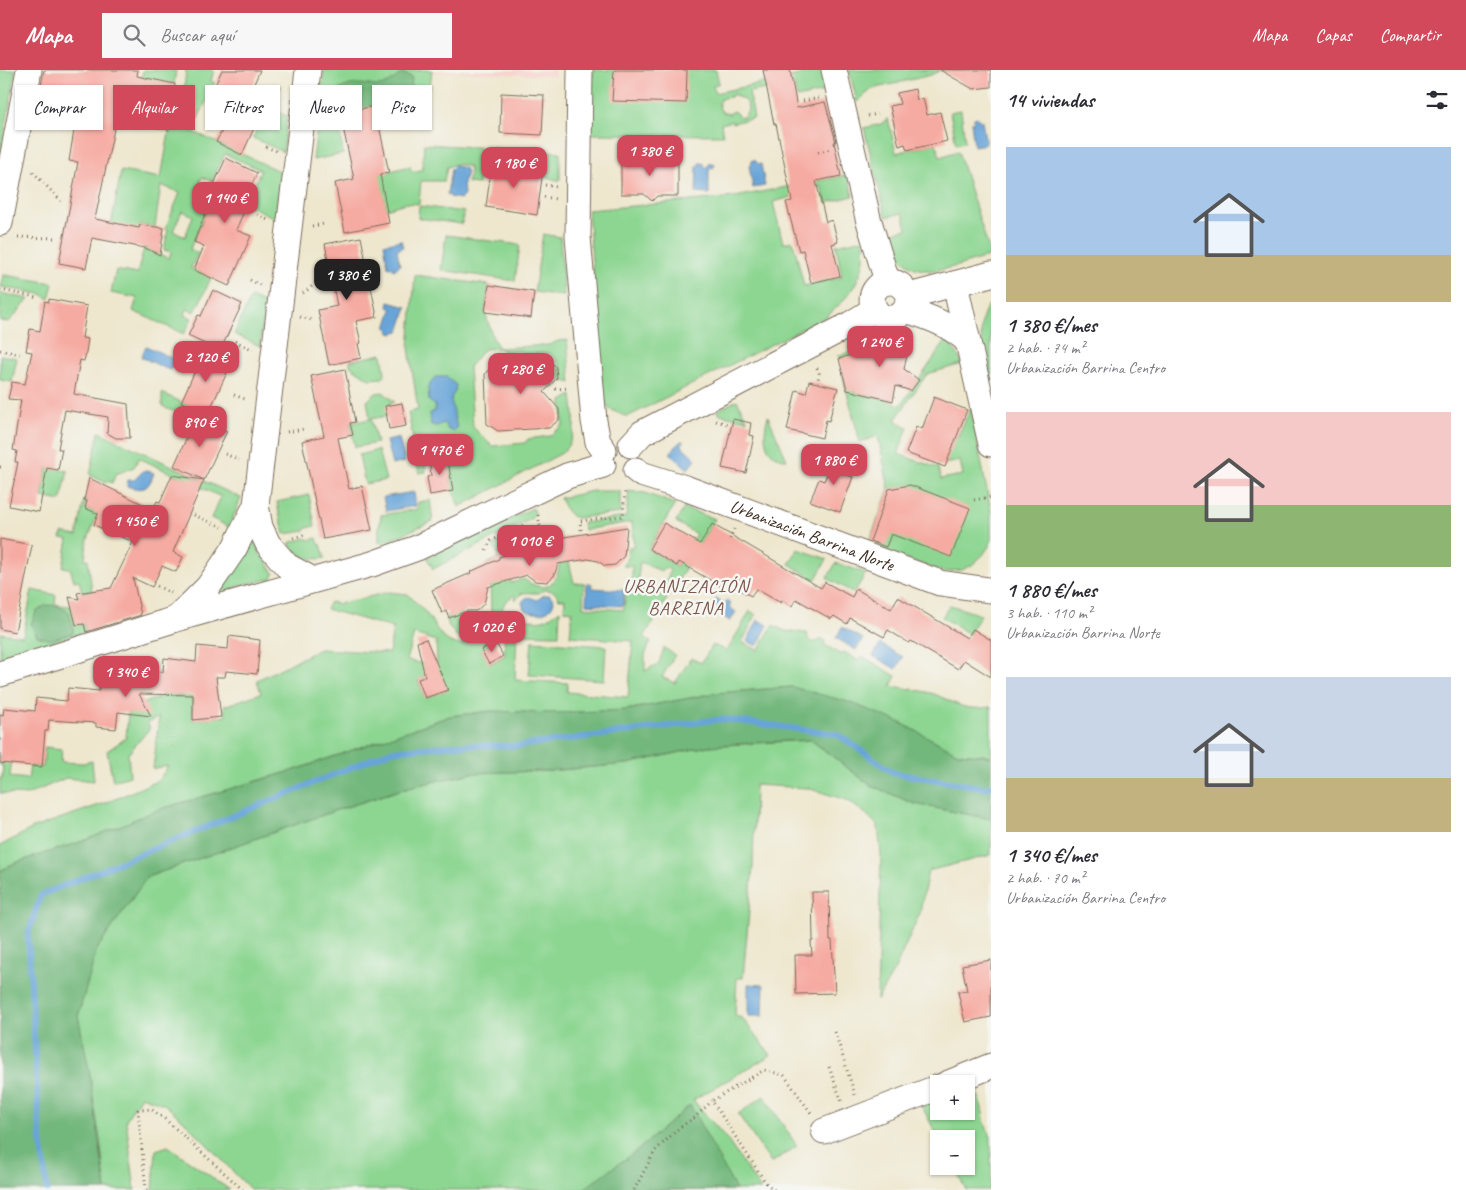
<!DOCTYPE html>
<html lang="es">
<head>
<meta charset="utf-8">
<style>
	:root { --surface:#fff; --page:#f7f7f7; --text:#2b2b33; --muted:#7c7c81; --accent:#d1495b }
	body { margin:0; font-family:Caveat,sans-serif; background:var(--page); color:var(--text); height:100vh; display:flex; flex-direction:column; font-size:19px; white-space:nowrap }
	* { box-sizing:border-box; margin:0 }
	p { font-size:16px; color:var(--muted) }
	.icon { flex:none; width:28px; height:28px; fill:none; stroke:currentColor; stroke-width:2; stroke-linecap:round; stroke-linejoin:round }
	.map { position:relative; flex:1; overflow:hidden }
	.panel { display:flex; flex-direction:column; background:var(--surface); width:475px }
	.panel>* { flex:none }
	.top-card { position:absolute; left:15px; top:15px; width:475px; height:45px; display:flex; gap:10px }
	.buttons { position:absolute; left:930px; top:1005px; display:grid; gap:10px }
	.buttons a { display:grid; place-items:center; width:45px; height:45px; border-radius:0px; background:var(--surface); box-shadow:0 1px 4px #0004; font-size:25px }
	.price { position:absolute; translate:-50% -42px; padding:0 11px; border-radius:10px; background:var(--accent); color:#fff; font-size:16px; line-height:32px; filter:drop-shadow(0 1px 2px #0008) }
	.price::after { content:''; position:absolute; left:50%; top:30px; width:15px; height:11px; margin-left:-8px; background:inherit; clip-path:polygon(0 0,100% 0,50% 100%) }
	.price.on { background:#222; color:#fff }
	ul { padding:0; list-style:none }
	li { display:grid; align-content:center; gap:10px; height:265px; padding:0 15px }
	li span { display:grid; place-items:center; height:155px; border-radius:0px; color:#555 }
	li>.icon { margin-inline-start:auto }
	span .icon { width:90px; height:90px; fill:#fffc; stroke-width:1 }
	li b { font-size:21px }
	h2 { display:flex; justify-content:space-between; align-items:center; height:60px; padding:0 15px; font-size:21px }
	.tag { padding:0 18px; border-radius:0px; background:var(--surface); box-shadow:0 1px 4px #0004; font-size:18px; line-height:45px }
	.tag.on { background:var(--accent); color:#fff }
	header { display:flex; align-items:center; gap:30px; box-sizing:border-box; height:70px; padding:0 25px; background:var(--accent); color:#fff }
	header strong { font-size:24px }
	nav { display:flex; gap:28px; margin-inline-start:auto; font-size:18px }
	.search { width:350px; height:45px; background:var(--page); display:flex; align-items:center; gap:12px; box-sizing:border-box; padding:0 18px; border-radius:0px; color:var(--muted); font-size:19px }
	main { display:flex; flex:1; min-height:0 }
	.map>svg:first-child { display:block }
	.built { fill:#f7d0c9 }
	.green { fill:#8dd692; stroke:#648058; fill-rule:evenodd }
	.forest { fill:#72b77c; stroke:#56704d }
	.water { fill:#67a4d8; stroke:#51677b }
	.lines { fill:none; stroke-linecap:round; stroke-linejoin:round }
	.stream { stroke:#67a4d8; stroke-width:6 }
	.building { fill:#f6aba2 }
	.minor-casing { stroke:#7a6c5c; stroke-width:27 }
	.path { stroke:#7a6c5c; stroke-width:3; stroke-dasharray:1 4; stroke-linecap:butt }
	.minor { stroke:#fff; stroke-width:25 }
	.labels { text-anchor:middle; stroke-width:5; stroke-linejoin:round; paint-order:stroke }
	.street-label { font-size:18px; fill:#3b2a1e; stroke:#f6f6f2 }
	.neighbourhood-label { font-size:19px; letter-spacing:1px; fill:#7c574c; stroke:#f6f6f2 }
</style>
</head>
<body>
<header>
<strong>Mapa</strong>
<div class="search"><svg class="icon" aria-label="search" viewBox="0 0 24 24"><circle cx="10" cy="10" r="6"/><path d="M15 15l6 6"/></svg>Buscar aquí</div>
<nav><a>Mapa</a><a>Capas</a><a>Compartir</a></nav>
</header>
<main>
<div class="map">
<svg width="991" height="1120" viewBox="0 0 991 1120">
	<rect width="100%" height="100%" fill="#f6f6f2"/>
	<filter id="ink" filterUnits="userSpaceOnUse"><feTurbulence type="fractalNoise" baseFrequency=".02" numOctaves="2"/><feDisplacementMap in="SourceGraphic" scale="10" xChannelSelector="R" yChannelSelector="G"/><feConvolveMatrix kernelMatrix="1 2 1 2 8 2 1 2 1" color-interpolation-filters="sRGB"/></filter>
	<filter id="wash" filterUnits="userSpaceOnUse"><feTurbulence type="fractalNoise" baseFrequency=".0096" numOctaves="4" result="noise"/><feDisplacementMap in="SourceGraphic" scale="20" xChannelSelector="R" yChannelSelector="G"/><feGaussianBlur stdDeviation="1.12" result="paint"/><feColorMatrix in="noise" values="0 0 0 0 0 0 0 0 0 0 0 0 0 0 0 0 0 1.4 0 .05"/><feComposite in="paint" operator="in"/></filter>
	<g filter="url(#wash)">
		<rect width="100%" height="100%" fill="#eee7ce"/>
		<!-- built -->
		<path class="built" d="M432,0h123v6l-123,-5z"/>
		<!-- green -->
		<path class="green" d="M0,0h16l-16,89z
			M143,0h33l-2,14 -39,27z
			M186,0h28l-3,11 4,2 -23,48 89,41 -6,46 -29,-14 15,-34 -36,-16 -13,27 -10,-4 -2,5 10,4 -3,9 12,5 -11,7 -18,42 8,4 -7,15 20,10 -16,34 -8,-3 -2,6 7,3 -8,16 -51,-23 4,-13 -26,-5 5,-23 21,4 7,-26 7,2v1l18,7 2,-6 -7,-2 4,-21h-3l15,-36 -19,-8 -6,42 -15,-2 -2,12 -28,-6 11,-60 40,7 10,-57 3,-32 10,1zM182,141l11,5 -8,21 -12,-6z
			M324,0h108l-2,18 -94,17 7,49 -30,6z
			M593,0h123l3,13 -6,3 2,7 107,-23 5,21 -30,7 -3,-14 -45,8 5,26 -22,5v-2l-11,3 2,11 -132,-1zM733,24l14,8 1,8 -4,7h-4l-6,-6 -5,3 -8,-3 -2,-5v-5l4,-3 8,-1z
			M849,0h92l-10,5 -59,14 -15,13z
			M267,37l20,9 -4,36 -30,-14z
			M961,40l4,32 -9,2 -6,-32z
			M888,48l8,35 40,-10 4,14 18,-6 33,105c-41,11 -87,35 -101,-23l17,-4 -4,-16 -17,4 -22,-89 17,-4z
			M424,74l136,8v29l-17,-5v-6l-62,-9 -3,23 -11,-1 3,-9 -2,-8 -12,-2 -9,3 -3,14h-23l-2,23 -14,-1 -19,6 -7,-35 31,-8 1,5 11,-1z
			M848,105l5,21 -27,7 -5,-17 -30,7 1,4 -19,5 10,41 10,-2 11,45 38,-9 -6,-32 27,-6c7,32 -13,58 -37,78l-199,100 -18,-8 -6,-11 -15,-188 147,-13z
			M419,136l45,6 -2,12 -44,-6z
			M543,164l17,3 4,59 -30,-4z
			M446,165l74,10 -5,36 -74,-11z
			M4,205l49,8 -4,16 -8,-5 -40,-7z
			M415,205l74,10 -4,27 8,26 6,10 50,-3 9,-4 9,-1 4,43 -11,-3 -1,-17 -10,-10 -24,1 -4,-3 -17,1 -5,-4 -15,1 -15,18 4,60 19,19 33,-3 3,-4 22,-3 13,-11 -1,-24 10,-6c2,21 7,41 -10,58l-103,54 -6,-16 -6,-36 -22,4 1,13 -7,1 -11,-61 10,-2 -9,-62z
			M0,223l29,6 -20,23 -9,-1z
			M251,227l14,7 -5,42 -26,-12z
			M991,232v81c-6,-26 -19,-58 0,-81z
			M946,271l11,12 5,11 -35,10 -32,46 13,7 -10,27 40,14 3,11 22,-4 -3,-14 -22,4 12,-32 8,3 13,-28 20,104v31l-8,12 -11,10 -10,5 -19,2 -75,-27 21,-56 -11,-53 -18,6 -17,-65 6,-1 -5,-19 -5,2 -1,-3 12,-4 7,21 -4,19 40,9 7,5z
			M382,284l3,19 -2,5 -14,1 -19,-13v-5z
			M0,285l17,3 -5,24 -12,-2z
			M383,322l12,10 -5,1 1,12 -20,4 6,24 -22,4 -5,-24 20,-4 -3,-18 9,-8z
			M162,323l34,16c-11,3 -26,5 -34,-4z
			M737,330l10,20 -28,-6 -2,-3z
			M768,346l19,44c-3,-1 -8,-2 -11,-4 -14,-7 -12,-27 -8,-40z
			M99,362l142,66 -12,29 -18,-9 10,-21 -82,-39 -5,9 -18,7 -4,9 -5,-2 -1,2 -16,-8z
			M378,380l8,30 -21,4 -6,-29z
			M47,398l21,3 -7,30 -19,-4z
			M592,421h28v22l-44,5c-9,-4 -12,-11 -16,-20z
			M629,421l16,2 30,11 -26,45 28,17 19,-32 -20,-12 8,-14 31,11 -71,118 7,4 -6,14v16l14,-8 5,-15 11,7 -13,22 13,6 16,-25 10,5 12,-18 14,6 23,-40 6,4 -14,27 16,8 15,-25 12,6 22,2 1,6c4,4 9,4 13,0l4,2 -1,3 17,11 3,-3 15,9 3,-5 34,20 -5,10c14,2 30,4 43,8 26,10 26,17 57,13v49l-33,-3 -59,-31 -107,-35 -76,6 -90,17 -71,3 -64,-2 -41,5 -155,54 -138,40 -71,30 -71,23 -15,8v-25l33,-18 75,-26 51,-22 9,-14 -15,3 6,-52 -12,6 3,5 -22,26 2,22 -17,5 -6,-30 19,-13 2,-26c14,-5 18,-13 33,-14l1,-4 30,3 1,23 33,-4 -2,-10 37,-13 -4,-13 63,-31 69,4 4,-25 -67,-19 4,-7 9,2 50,-12 19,2c6,7 12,12 17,18 13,15 16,33 39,33l-15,-18 -3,-11 7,-4 6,-1c12,9 18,27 30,34l-8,5 9,14 15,-9 -1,-20 -10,-14 -3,-8 -1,-35 -5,-13 14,-8 3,11 5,-1 4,16 13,-4c3,2 7,5 10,6 20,8 25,-12 26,-26l7,-6 7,30h10l-1,24 41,3 2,-22h6v-22h-9l4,-6 2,-13 5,-1 -2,-24 -48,8 -1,-7 43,-6zM640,492l21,9 3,-3h4l2,3 -9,24 -24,-8zM544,520c8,0 12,2 15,9h6l-1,11 8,1 -2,25 63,5 -5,56 -61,-5 1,-9 -53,-3 2,-46 42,1 1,-25c-16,11 -19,14 -40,6l3,8 -10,-1 -9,-3c-4,-14 -1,-17 10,-25l2,5c6,-11 13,-6 23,-7zM414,564l22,7 1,24h-9l-22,-5zM425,607l22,13 -22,8 -7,-18z
			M309,425l6,31 -8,2 -2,3 -20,3 -6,-20 -2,-12z
			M84,430l3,1 -2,7 13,6 -11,27 -2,19 3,-1 4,32 -10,1 -3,-12 -5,1 -4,-13 -7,-1 5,-28 -7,-1 1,-5 15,3z
			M430,430l3,21 -41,18 -13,4v-15l2,-13 37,-6v-7z
			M533,438l2,5 -4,6 -98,50 -6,-12z
			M522,463l4,12 -28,10 -5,-10z
			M306,468l3,2 8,-2 2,7 2,-1 4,14c-16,3 -28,-2 -36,-15z
			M254,471l6,12 14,20 -2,6 -31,6 -15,7 -4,-4 16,-22 13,-23z
			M798,479l29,10 -12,21 -26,-16z
			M836,493l30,10 -12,20 -27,-15z
			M32,520l24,5 -1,9 26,4 -8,3 3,14 8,-1 2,8 -86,25v-24l23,3z
			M950,535l31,10 -12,19 -27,-17z
			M532,571l74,5 -2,34 -75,-5z
			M811,670l59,45 45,19 76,15v36l-63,16 -8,42 -25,56 -18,31 4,-145 -3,-29 -12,-12 -19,-14 -40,-12 -52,-3 -2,82 -10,111h-6l-2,38 7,2 29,37 -78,45 33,38 35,52h-510l-65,-67 -22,-19 -23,-8 -15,24 9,70h-29l-6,-51 -22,-123 19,-67 50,-72 187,-66 75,-24 64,-14 75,-2 79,-7 81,-18z
			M45,677l17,2 -1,13 22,1 9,-2 2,20 -28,-3 -39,17 -27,-2v-15h2l1,-12 -3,-1v-11l12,1 -2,22 18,2 2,-13 13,1z
			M966,1016l14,12 5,26 6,13v53h-25l-12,-24h12v-27h-27l-18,-34 18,-8v14h27z
			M764,1026l33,50 -26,17 -33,-49z
			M168,1076l62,44h-77l3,-40z"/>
		<!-- forest -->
		<path class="forest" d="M402,3l10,4 -1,11c-13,5 -8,12 -15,22 -9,1 -12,-2 -19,-1 -18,0 -34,8 -52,2l-1,-7c10,-13 20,-20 37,-20 6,0 11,2 17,2 9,0 17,-8 24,-13z
			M46,535l12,1 11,6 4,15v6l-23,7 -13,-4 -6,-12 5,-12z
			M792,617l57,15 50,20 59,31 33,3v63l-76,-15 -45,-19 -59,-45 -46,2 -57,4 -81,18 -79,7 -76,2 -63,14 -75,24 -187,66 -50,72 -19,67 12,58 16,116h-106v-319l15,-8 71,-23 71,-30 138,-40 155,-54 41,-5 64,2 71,-3 90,-17z
			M690,1035l46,85h-154l57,-41z"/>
		<!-- water -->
		<path class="water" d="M977,47l3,4h2l4,23 -12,2 -3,-24h2l1,-4z
			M752,90h3l3,4h3l4,22 -12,2 -4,-22 2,-1z
			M699,93h5v4h3l3,-4 5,1 -1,3 -5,3v24l-13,-1 1,-26 2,-1z
			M454,96l11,2 2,5 -4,10 1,12 -3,4 -11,-2 -3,-3 4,-25z
			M401,170l2,7 -6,3 3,15 -6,5 -2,-3h-4l-4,-23z
			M389,232l18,5 -8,25 -2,-1 -4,3 -3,-1 -1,-4 -3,-1 6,-19 -4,-2z
			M146,276l28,13v8l-5,3 -28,-13z
			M435,307h12l9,8 -1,7 -3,4 -1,4 6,28 -4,3 -5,-1 -2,-5 -3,-2 -6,3 -6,-1 -1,-12 5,-2v-6l-6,-4 -1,-14z
			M399,368l6,24 -13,3 -6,-24z
			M681,371h2l-1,5 14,13 -8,10 -18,-16z
			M144,400l10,3c-6,17 -10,18 -27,13l1,-6h6z
			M414,422l2,14 -30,5 -3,-14z
			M587,514h5v4l32,2 -1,16 -37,-2z
			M544,525h6l4,5c-1,15 -20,16 -30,9l-2,-7c5,-7 8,-5 15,-2z
			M716,529l8,5 2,-3 5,3 -2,3 7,5 -6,9 -20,-12z
			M758,550l10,5 -11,21 -10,-5z
			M842,557l21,12 -7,11 -20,-12z
			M880,574l23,13 -7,12 -23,-13z
			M748,914l16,1 -1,31h-15z"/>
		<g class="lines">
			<!-- stream -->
			<path class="stream" d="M47,1120l-8,-70 -11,-186 13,-39 350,-144 65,-6 62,1 204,-27 115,15 57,39 92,15 5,-2"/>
		</g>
		<g id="blocks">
			<!-- building -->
			<path class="building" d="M44,0h94l-1,6 38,8 -6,46 -53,-10 -21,99 44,9 1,-3 24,3 -4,27 -15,-7 -53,-10 -6,30 -27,-5 19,-101 -9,-1 10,-61 -39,-8z
				M222,0h38l-12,28 -32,-15z
				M614,0h73l-1,33 -74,-2z
				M763,0h27l7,38 28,-6 11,40h-2l7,34 -25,5 10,41 6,-2 6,22 -6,2 8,32 -29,7 -8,-33 -4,1 -13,-49 6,-1 -16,-77h-2z
				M940,0h51v17l-18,2z
				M915,19l2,11 6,-2 4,17 13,-3 7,29 -40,9 -2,-6 -6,2 -9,-40 10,-2 -3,-11z
				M235,22l29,14 -22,49 -26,-13 7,-13 -4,-2z
				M501,23l43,2 -2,40 -42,-2z
				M375,36l14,67 -9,1 9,49 -44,9 -10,-49 19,-4 -14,-66z
				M226,88l31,15 -15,35 3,1 -9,21 15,6 -22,50 -35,-16 10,-24 -10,-4 19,-48 -3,-1z
				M621,88h57v38h-21l-5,5 -8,-7h-23z
				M492,92l51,8 -6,45 -51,-8z
				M361,167l16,80 -21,4 5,22 -3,1 3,14 -32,7 -11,-55 19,-4 -12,-62z
				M489,215l45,7 -3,26 -46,-6z
				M213,220l29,14 -22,47 -32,-15 10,-21 3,1z
				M49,229l38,7 -5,32 6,1 -2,13 -2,9 -4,-1 -6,34 54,10 2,34h-14l-9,-5 1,-16 -43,-7 -7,39h4l-4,21 -11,-2 -8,44 -30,-6 9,-44h-3l2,-11 -4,-1 8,-50 -13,-1 4,-17 13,2 7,-32 -6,-1 4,-22 10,2 5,-30 4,1z
				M892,258l15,1 -4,20 5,2 -4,18 15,11 -8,11 -15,-5 -3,15 -46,-11 -8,-31 20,-7 19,4 4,-27z
				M204,281l27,13 -23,50 -27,-12z
				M518,286l2,3 26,-2 10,10 1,11 -13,14 15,17v11l-10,8 -51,3 -11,-7 -2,-50 9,-11h10l7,-6z
				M345,299l10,53 -5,1 3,12 -15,3 11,51 13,-3 10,44 -49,9 -21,-98 22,-5 -13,-60z
				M809,311l29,7 -9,33 -3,-1 -4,18 -35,-8 9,-40 10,3z
				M934,327l33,13 -22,57 -39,-14 10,-26 6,2z
				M402,333l4,23 -17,3 -4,-23z
				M196,347l31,14 -23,49 -30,-14z
				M733,349l18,4 -2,12 5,1 -8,37 -24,-5z
				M447,385l6,36 -23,4 -3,-18 4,-1 -2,-18z
				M834,388l17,6 -4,11 6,2 -13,35 -30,-11 9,-22 5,2z
				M172,405l32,5 -31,72 10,5 -7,15 -14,-6 -10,21 -19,-9 8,37 -55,17 -2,-8 -8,1 -7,-28 10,2 -2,-6 34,-5 22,-46 -39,-17 4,-11 -13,-6 2,-7 -3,-1 5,-22 64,31 4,-8 3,1z
				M910,415l60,23 -19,49 -60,-23 -5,13 -16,-6 19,-52z
				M664,453l36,21 12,-20 109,64 4,-6 27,15 4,-8 35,20 7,-12 69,41 6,-9 18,11v37l-27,-17 -6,9 -47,-28 -2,2 -21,-13 -4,7 -34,-19 -3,6 -13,-8 -3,3 -35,-20 -4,7 -10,-6 -1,3 -25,-14 -5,7 -21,-12 -3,6 -48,-28 -2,4 -28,-17z
				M627,457l-3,29 -9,9 -10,1 -7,-5 -10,-2 -30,5 -4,12 -7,6 -12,-1 -8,-6 -39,12 -4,17 -8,7h-9l-18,7 -3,-7 -4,2 -10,-23 39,-17 -1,-1 29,-13v-2l59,-19z
				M0,469l32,6 -17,87 -15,-3z
				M229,566l31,4 -2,23 -1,11 -31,-3 -1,6h-9l5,40 -28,3v-25l-54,-1 12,22 -33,-4 -2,17 -20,-2v-4l-47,-3 -1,11h-3l-3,36 -42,-4v-49l3,1 1,-7 31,3 1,-13 31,3 1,-13 31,3 2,-22 31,5v-5l31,3 1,-14 32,4 1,-16 31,3z
				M426,569l22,51 -23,8 -7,-19 7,-2 -8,-35z
				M495,571l8,15 -14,8 -8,-14z
				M812,822h17l1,48h2l3,53 -39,1 -1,-39h17l-1,-14h2z
				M991,890v57l-26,5 -7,-30 9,-1 -5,-26z"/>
		</g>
	</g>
	<g filter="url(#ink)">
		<use href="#blocks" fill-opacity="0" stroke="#7a6c5c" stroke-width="1"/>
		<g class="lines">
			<!-- minor casing -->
			<g class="minor-casing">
				<g id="minor">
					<path d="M308,0l-52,435 4,22 8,17 19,22 26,14"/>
					<path d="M580,0l-2,167 16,184 4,21 6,8"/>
					<path d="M834,0l34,148 19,63"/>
					<path d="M0,153l29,-153"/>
					<circle cx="890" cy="230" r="18"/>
					<path d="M955,214l36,160"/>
					<path d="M909,226l82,-22"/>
					<path d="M906,240c23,7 45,15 62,32"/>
					<path d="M631,375l11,-12 207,-108 26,-16"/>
					<path id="s1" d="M636,400l5,4 44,14 255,95 49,7"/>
					<path d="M178,547l30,-30 26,-38 22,-44"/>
					<path d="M0,604l176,-55 196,-55 45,-16 150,-72 36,-11"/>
					<path d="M946,1014l45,-18"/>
					<path d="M824,1061l115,-44"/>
				</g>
			</g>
			<!-- path -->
			<path class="path" d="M275,16l8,3
				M803,31l16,-3
				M868,46l10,-2
				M266,77l10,4
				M818,82l13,-3
				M33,102l28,29
				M545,115l12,2
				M544,127l12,2
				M257,145l11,5
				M312,156l12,-2
				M18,167l37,1
				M250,210l10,5
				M0,220l31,6 5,2
				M303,223c7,-4 13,-11 21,-16
				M300,247l12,3
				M869,267l4,7
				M235,271l18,9
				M0,280l20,4
				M817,298l2,5 -1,8
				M555,319l14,-1
				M234,325l11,4
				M716,351l11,3
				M287,362l17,-3
				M225,384l14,6
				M0,397h3
				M974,430l17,-3
				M194,445l28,12
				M538,445l4,22
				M581,460l-1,-9 43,-5 2,-25
				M293,468l14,-4
				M730,469l4,-10
				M486,480l5,-9 32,-16
				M157,516l14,7
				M835,962l20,63
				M829,997l13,35
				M146,1120l-8,-80 13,-1 15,11 77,70
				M634,1120l21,-39 25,-24 14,-9 18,-17
				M774,1120l-8,-7 -54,-82 52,-31 20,5 27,38"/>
			<!-- minor -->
			<use href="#minor" class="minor"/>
		</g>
	</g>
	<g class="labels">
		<!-- street labels -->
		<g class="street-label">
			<text dy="6" stroke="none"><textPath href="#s1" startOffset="188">Urbanización Barrina Norte</textPath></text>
		</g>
		<!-- neighbourhood labels -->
		<g class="neighbourhood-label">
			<text x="686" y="522">URBANIZACIÓN<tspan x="686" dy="22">BARRINA</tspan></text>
		</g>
	</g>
</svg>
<div class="buttons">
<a>+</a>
<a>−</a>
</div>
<b class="price" style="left:650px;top:107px">1 380 €</b>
<b class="price" style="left:514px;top:119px">1 180 €</b>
<b class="price" style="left:225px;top:154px">1 140 €</b>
<b class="price on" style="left:347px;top:231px">1 380 €</b>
<b class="price" style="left:880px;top:298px">1 240 €</b>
<b class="price" style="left:206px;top:313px">2 120 €</b>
<b class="price" style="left:521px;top:325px">1 280 €</b>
<b class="price" style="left:200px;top:378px">890 €</b>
<b class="price" style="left:440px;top:406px">1 470 €</b>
<b class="price" style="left:834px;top:416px">1 880 €</b>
<b class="price" style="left:135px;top:477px">1 450 €</b>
<b class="price" style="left:530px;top:497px">1 010 €</b>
<b class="price" style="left:492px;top:583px">1 020 €</b>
<b class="price" style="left:126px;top:628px">1 340 €</b>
<div class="top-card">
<a class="tag">Comprar</a>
<a class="tag on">Alquilar</a>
<a class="tag">Filtros</a>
<a class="tag">Nuevo</a>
<a class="tag">Piso</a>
</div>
</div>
<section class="panel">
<h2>14 viviendas<svg class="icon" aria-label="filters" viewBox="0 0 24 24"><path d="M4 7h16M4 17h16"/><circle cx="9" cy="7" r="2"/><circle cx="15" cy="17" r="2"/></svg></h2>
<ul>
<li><span style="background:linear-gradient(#a9c7e8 70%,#c2b280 0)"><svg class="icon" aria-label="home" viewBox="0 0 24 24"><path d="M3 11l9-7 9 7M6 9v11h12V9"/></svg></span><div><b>1 380 €/mes</b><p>2 hab. · 74 m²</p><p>Urbanización Barrina Centro</p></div></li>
<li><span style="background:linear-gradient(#f6c9c9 60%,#8fb573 0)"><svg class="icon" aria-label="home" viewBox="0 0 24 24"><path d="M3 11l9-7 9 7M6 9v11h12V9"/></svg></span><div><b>1 880 €/mes</b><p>3 hab. · 110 m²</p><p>Urbanización Barrina Norte</p></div></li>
<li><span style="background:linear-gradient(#c9d6e8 65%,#c2b280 0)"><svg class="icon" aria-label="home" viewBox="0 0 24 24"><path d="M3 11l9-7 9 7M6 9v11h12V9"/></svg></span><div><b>1 340 €/mes</b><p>2 hab. · 70 m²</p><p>Urbanización Barrina Centro</p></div></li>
</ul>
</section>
</main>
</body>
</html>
